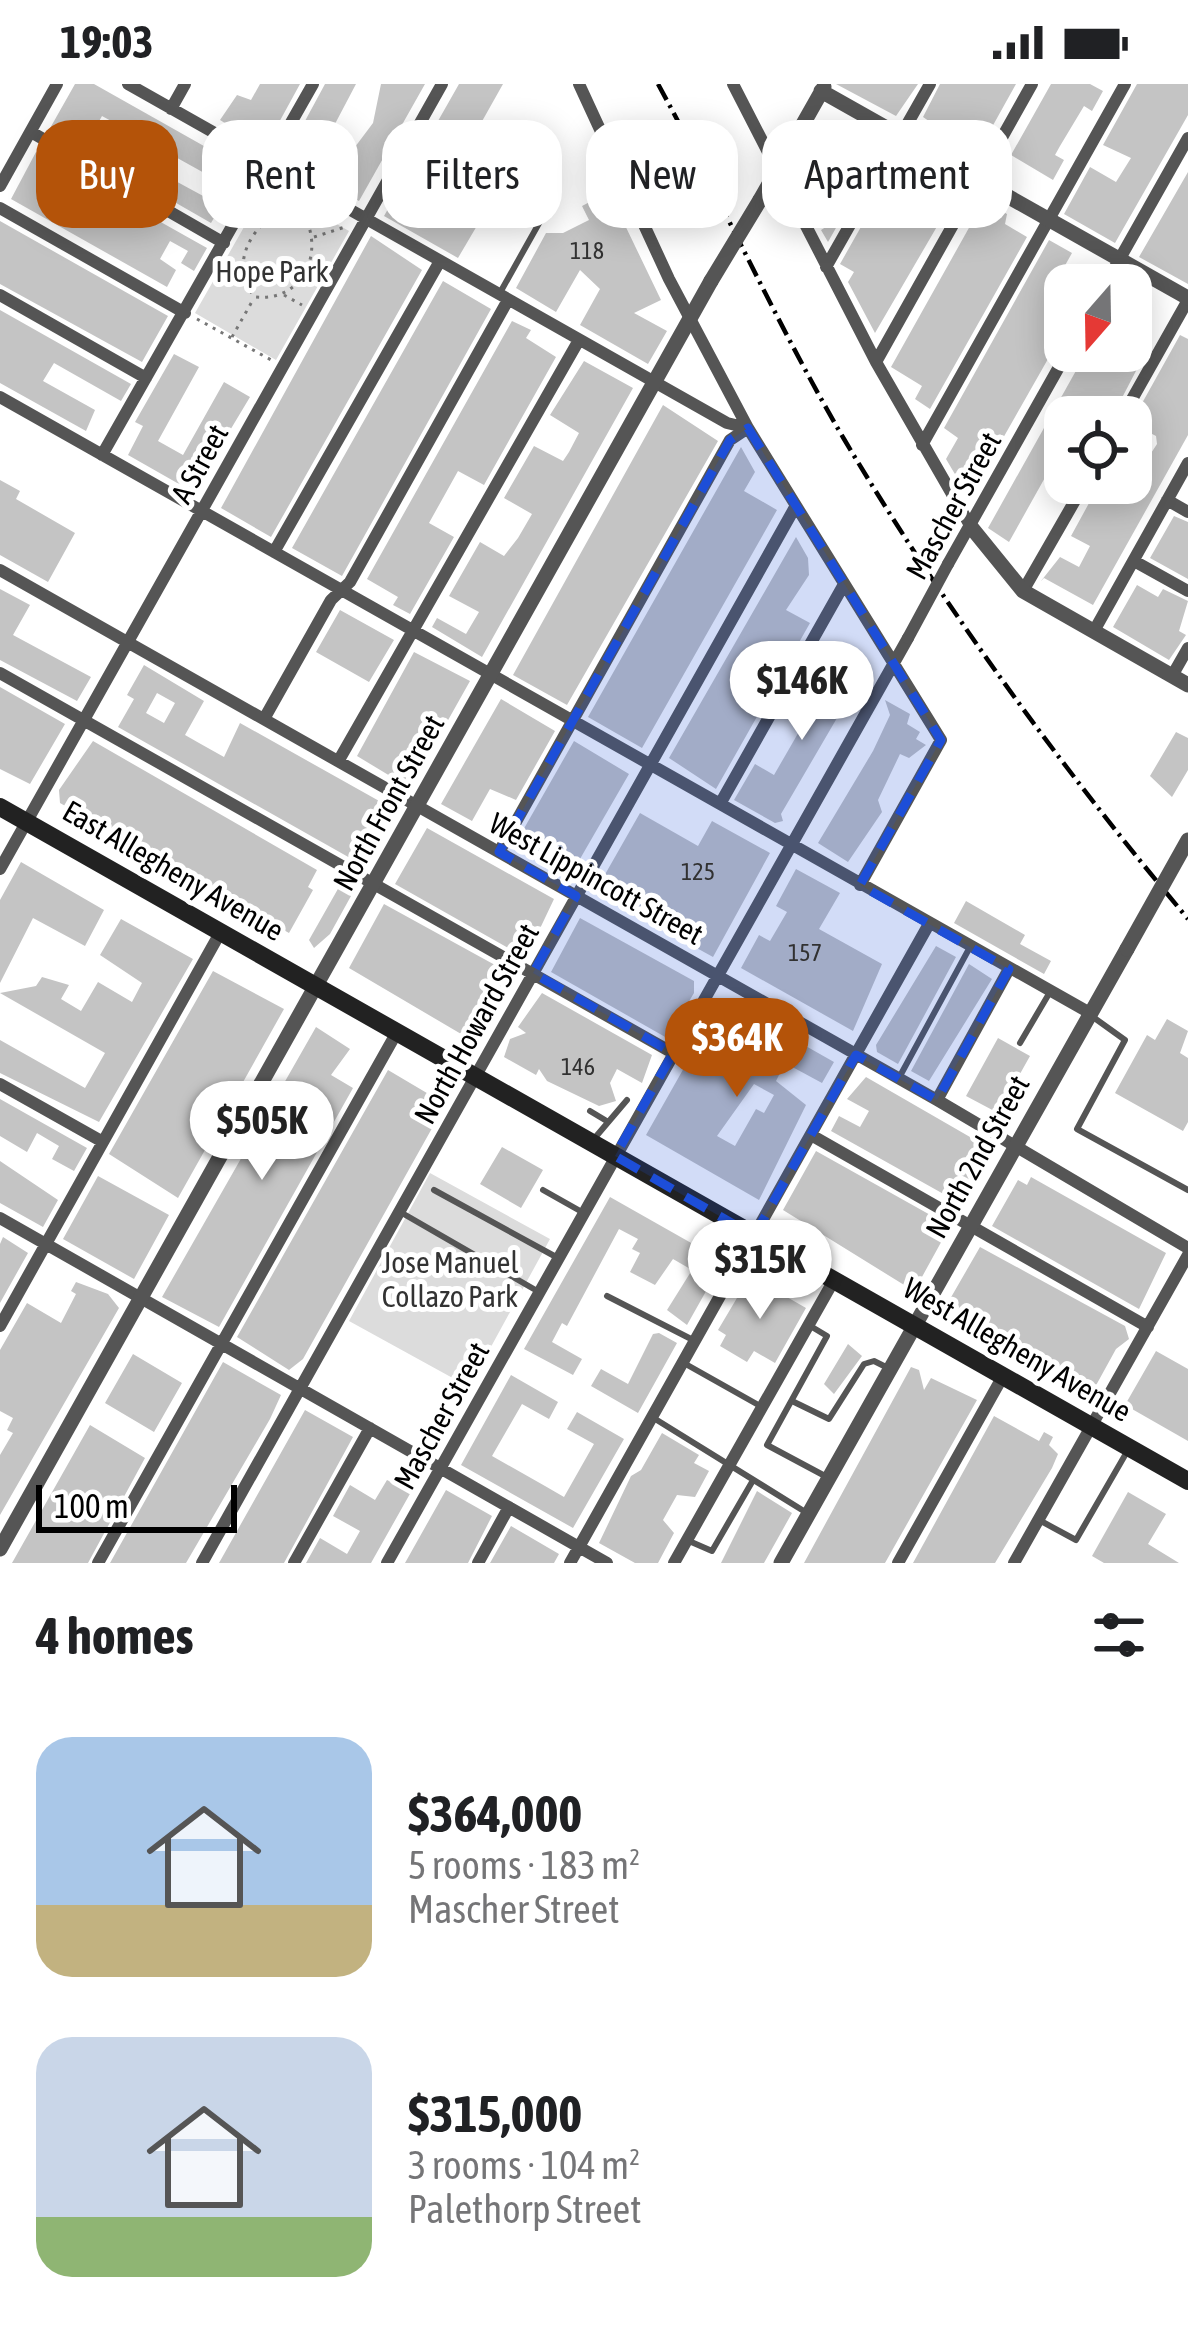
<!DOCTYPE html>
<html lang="en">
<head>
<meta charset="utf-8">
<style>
	:root { --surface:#fff; --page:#f6f6f6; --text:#202124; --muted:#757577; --accent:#b45309 }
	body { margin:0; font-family:"Asap Condensed",sans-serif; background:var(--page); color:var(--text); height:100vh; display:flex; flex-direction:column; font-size:45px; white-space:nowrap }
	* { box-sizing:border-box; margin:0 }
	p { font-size:39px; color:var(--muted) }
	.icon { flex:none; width:66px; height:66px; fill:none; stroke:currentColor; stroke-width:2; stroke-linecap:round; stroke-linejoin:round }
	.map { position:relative; height:1479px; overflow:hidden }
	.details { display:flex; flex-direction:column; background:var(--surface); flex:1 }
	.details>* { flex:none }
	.guide { position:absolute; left:36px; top:36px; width:1116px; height:108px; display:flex; gap:24px }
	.needle { width:78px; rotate:200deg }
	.buttons { position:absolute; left:1044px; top:180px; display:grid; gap:24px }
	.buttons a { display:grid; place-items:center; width:108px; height:108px; border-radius:24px; background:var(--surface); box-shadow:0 6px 30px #0003; font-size:60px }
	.scale { position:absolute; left:36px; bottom:30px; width:201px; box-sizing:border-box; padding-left:12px; border:6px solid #000; border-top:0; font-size:33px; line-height:42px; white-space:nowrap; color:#000; -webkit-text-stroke:9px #fff; paint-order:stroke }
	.price { position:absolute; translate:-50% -102px; padding:0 27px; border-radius:42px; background:#fff; color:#222; font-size:39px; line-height:78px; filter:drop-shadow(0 3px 6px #0008) }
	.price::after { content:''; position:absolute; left:50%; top:72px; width:36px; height:27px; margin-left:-18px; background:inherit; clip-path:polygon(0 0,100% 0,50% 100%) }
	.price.selected { background:var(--accent); color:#fff }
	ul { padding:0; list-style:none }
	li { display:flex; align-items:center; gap:36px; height:300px; padding:0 36px }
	li span { display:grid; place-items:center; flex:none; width:336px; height:240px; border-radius:36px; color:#555 }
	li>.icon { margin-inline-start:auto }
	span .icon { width:144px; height:144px; fill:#fffc; stroke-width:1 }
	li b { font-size:51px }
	h2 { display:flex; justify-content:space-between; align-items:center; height:144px; padding:0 36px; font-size:51px }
	.pill { padding:0 42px; border-radius:36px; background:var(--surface); box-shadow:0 6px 30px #0003; font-size:42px; line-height:108px }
	.pill.selected { background:var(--accent); color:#fff }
	.status { display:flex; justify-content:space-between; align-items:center; height:84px; padding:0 60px; background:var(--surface); direction:ltr }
	.status svg { height:33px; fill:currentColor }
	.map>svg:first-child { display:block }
	.green { fill:#dcdcdc }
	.building { fill:#c4c4c4; fill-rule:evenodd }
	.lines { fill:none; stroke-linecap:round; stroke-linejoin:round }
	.path { stroke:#777; stroke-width:3; stroke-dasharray:3 6; stroke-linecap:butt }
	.service { stroke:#555; stroke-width:6 }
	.minor { stroke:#555; stroke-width:12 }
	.tertiary { stroke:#555; stroke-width:15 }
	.secondary { stroke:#222; stroke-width:18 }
	.rail { stroke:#000; stroke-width:4.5; stroke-dasharray:18 6 3 6; stroke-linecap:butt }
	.minor-bridge { stroke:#555; stroke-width:12 }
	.tertiary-bridge { stroke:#555; stroke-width:15 }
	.marked { fill:#1d4ed8; fill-opacity:0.2; stroke:#1d4ed8; stroke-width:9; stroke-dasharray:24 15; stroke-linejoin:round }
	.labels { text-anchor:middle; stroke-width:10; stroke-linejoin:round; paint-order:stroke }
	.number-label { font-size:24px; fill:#313131 }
	.park-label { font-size:30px; fill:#333; stroke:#fff }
	.street-label { font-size:30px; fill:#000; stroke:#fff }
</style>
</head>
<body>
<div class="status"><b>19:03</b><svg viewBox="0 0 49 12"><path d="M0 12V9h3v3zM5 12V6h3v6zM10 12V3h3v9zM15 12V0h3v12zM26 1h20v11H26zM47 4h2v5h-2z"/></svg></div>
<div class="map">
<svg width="1188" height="1479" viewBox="0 0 1188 1479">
	<rect width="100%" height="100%" fill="#fff"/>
	<!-- green -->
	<path class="green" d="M268,101l81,46 -73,129 -81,-47z
		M430,1089l120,66 -81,148 -120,-66z"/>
	<!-- building -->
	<path class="building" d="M75,0h19l156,88 -12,20 -8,-1 -19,32 -162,-93zM102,32l33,18 -10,18 -33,-18zM145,56l70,39 -10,18 -35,-19 -4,5 -18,-9 3,-7 -16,-9z
		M260,0h40l-35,64 -45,-28 17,-25 14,5z
		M325,0h31l-30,57 23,14 24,-32 8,-39h44l-66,117 -74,-43z
		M459,0h44l-63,112 8,4 -3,6 33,18 -20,34 -74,-42z
		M836,0h82l-22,32z
		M940,0h76l-39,70 -54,-37z
		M1051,0h39l13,7 -11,20 -8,-5 -24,40 -5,9 9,5 -11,20 -42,-25z
		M1137,0h51v31l-73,128 -51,-29 26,-47 26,15 15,-24 -28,-13z
		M822,40l14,8 10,-7 37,20 -55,97 -7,-12 8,-5 -12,-6 13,-33 -19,-10 -10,13 -7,-12z
		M36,68l171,96 -13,23 -13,-8 7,-12 -18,-10 -10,18 16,11 -9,17 -156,-88z
		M901,72l59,31 -85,146 -27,-51 6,-10 -14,-8z
		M1188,88v112l-49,-27z
		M508,95l34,20 -17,29 -35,-20z
		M609,108l52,108 -27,13 33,18 -19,33 -68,-39 20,-36 -20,-19 -24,42 -40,-24 30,-55h17l26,-13 -7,-14z
		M984,117l23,13 -2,10 22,13 -97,172 -15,-10 7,-13 -31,-19z
		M0,137l168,95 -26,46 -142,-78z
		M371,152l51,34 -151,267 -50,-29z
		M1049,156l23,13 -9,16 29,16h-27v44l-96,169 -23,-39 12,-21 -14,-10z
		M443,197l48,28 -149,267 -50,-28z
		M0,226l131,74 -10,17 -67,-38 -11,18 52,29 -9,21 -86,-48z
		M512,237l19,9 -5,8 30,19 -72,128 -26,-14 -29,52 25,14 -44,77 -17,-9 5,-8 -31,-18z
		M1180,251l8,4v96l-95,170 -49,-27 -3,3 19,-24 19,10 11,-21 -19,-10 29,-53 23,13 34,-52 -1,-8 -25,-13z
		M1087,267h30l-3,5 23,13 -25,48h-47v68l-18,-11 -38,68 -21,-14z
		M174,270l25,13 -41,74 25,14 41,-73 26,15 -57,95 -65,-37 15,-29 -8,-4z
		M584,277l49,27 -151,269 -50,-30 5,-9 29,16 13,-22 -30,-16 31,-54 24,14 14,-18 14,-24 -28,-16 30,-52 29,15 6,-9 10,-19 -29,-18z
		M663,321l55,36 -151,264 -54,-30z
		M741,363l14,25 -11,19 33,19 -135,238 -54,-31z
		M0,396l20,11 -4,8 59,34 -27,49 -48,-27z
		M1174,432l14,6v57l-38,-21z
		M796,453l12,21 1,17 -23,35 24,13 -94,166 -47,-31z
		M1137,501l21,12 5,-8 25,12 -9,30 7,4 -17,25 -56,-33z
		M0,505l30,16 -17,30 78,42 -14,24 -77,-41z
		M340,526l54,30 -25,42 -53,-30z
		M414,568l56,29 -60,107 -53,-32z
		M844,570l21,16 -84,144 2,7 -8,2 -41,-23 21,-36 19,11 30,-52 -7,-4 20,-34z
		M144,581l60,36 -19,34 14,8 25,14 16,-34 157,88 -31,56 -248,-140 16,-28 -7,-4zM157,609l18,10 -11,20 -18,-10z
		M0,603l65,37 -35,60 -30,-15z
		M501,615l54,32 -39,69 -26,-11 -18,32 -31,-17z
		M885,616l25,14 -3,10 13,8 -4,7 10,6 -17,13 -9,-4 -22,46 4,12 -34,50 -30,-19 55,-92 17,-36z
		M1176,648l12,6v32l-16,27 -22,-21z
		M93,657l224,129 -9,17 5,3 -24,43 -229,-130 -1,-13z
		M574,657l55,33 -60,104 -55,-32z
		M640,729l58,33 14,-25 58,32 -57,104 -118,-65z
		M427,744l127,71 -28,59 -131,-74z
		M21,778l83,48 -19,36 -52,-28 -33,65v-83z
		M796,785l44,24 -21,36 63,35 -29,67 -112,-63 18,-33 11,6 17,-29 -11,-6z
		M343,796l11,6 -3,10 -21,38 -16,14 -5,-8z
		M966,817l59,34 -5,9 31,17 -7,13 -90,-51z
		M384,820l129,71 -32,64 -8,2 -124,-73z
		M580,834l114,63v12l-27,45 -116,-66z
		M121,835l72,40 -94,163 -99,-49v-33l85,48 20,-35 -105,-60 36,-7 6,-9 27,8 -8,14 20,12 17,-29 34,20 10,-19 -42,-28z
		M936,862l20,11 -58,107 -21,-12 -1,-7z
		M969,880l23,15 -63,102 -18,-10z
		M213,887l71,38 -106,189 -69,-44z
		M542,909l110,62 -10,28 -25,-14 -7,14 6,18 -17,5 -52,-25 -8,-12 -3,6 -32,-18 6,-18 16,-6 -8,-6z
		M723,915l111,63 -12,21 -37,-20 -9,18 30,24 -47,95 -113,-65zM754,1000l20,11 -10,18 -8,-4 -21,37 -18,-10z
		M1167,935l21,12 -8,22 8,5v64l-5,9 -68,-38 32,-58 8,5z
		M316,943l34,22 -19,26 22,13 -134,239 -57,-30z
		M998,954l32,18 -32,57 -32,-17z
		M388,986l49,29 6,-2 2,8 -142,254 -14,11 -52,-33z
		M866,993l130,75 -31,54 -134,-75 8,-15 21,11 9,-16 -22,-12z
		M0,1015l87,49 -13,23 -22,-12 7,-13 -22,-13 -10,19 -27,-16z
		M502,1063l41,23 -22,38 -41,-24z
		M816,1067l134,75 -33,60 -8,2 -126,-78z
		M0,1077l58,39 -15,27 -43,-24z
		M98,1092l71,39 -35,64 -71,-40z
		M1031,1093l135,76 -27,56 -147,-83 26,-46 9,5z
		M610,1113l113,64 -36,64 -20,-15 25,-40 -19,-11 -18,26 -25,-13 10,-19 -8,-4 6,-10 -19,-10 -52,97 -5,-3 -10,19 30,17 -9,16 -49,-26z
		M3,1153l25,16 -28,50v-59z
		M980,1163l145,79 4,13 -13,10 -22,40 -148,-83z
		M750,1192l56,32 -31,55 -21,-12 -7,11 -27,-16 6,-11 -8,-5z
		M76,1198l32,12 11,14 -119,207v-60l13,-22 -6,-3 6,-12 -13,-7v-61l27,-47 34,20 15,-29 -5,-3z
		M659,1249l18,10 -39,70 -47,-27 10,-17 27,15 25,-50z
		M848,1260l14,12 -28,38 -10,-10z
		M1156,1267l32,18v72l-63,-36z
		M133,1270l49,29 -28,49 -49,-29z
		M223,1278l58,33 -11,24 -84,144h-76z
		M911,1283l8,3 5,20 7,-12 46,22 -92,163h-81z
		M511,1291l47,27 -9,17 -27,-15 -30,52 53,30 19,11 30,-53 -27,-15 10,-17 47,27 -51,89 -112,-63z
		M305,1326l48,27 -69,126h-65z
		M994,1332l45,25 5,-9 9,5 -4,8 9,9 -6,14 -57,95h-82z
		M90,1341l55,33 -57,105h-76z
		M662,1349l37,22 -5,8 15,8 -14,26 -18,-2 -14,25 11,13 -16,30h-23l-36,-20 32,-67 10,-6z
		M387,1396l24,12 -40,71h-65l14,-25 27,16 13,-23 -27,-15 17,-31 25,15z
		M446,1406l46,26 -24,47h-63z
		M757,1407l35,22 -28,50h-43z
		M1128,1408l38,22 -18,30 31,19h-75l-12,-7z
		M511,1442l48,28 -5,9h-64z"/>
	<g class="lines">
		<!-- path -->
		<path class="path" d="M271,104l4,26
			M275,131h29c21,39 -2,87 -49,82 -24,-26 -9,-65 20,-82z
			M314,153l31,-10
			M223,180l18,9
			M284,211l18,10
			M197,235l76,42
			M232,253l22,-39"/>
		<!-- service -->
		<path class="service" d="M461,111l24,-42 71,40 -55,98
			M1093,933l32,23 -48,89 111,61
			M1020,959l30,-51
			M900,992l70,-129
			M590,1027l15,9
			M593,1056l34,-40
			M434,1106l124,68
			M543,1106l39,22
			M402,1129l137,79
			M607,1212l88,45
			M812,1243l15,9 -60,109 58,31
			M682,1278l80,45
			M792,1317l37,18 35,-55 10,-3 14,7
			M652,1333l155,96
			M1039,1436l37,20 52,-90
			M689,1457l23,10 40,-69"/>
		<!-- minor -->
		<path class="minor" d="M128,0l599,339 21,5
			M579,0l90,195 79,149 193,312 -81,145
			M733,0l143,278 95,165
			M171,25l14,-25
			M31,48l193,111
			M0,102l57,-102
			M0,124l185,105
			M826,183l104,-183
			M1105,201l83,-147
			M0,211l146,83
			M876,278l156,-278
			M0,313l1090,616
			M1122,333l66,-117
			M922,361l203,-361
			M102,371l211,-371
			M1167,416l21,12
			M274,468l166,-291
			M1134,477l54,30
			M948,480l120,-213
			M0,486l937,530 251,148
			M1023,507l62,-108
			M1094,547l94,-168
			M0,589l673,380
			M1172,592l16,-28
			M264,635l67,-119 19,-18 158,-282
			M339,676l240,-420
			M720,720l123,-218
			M499,768l231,-412 18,-12
			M0,785l442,-785
			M0,1000l103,58
			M937,1016l72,-131
			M811,1051l337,192
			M0,1134l607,345
			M0,1242l220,-393
			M98,1479l299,-531
			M202,1479l592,-1054
			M294,1479l76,-135
			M387,1479l521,-925
			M478,1479l31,-56
			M570,1479l359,-639
			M674,1479l160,-283
			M898,1479l105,-187
			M1014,1479l174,-308"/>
		<!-- tertiary -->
		<path class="tertiary" d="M821,7l367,207
			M760,116l64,-113
			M971,443l52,64 165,94
			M0,1465l711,-1268
			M781,1479l346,-614"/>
		<!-- secondary -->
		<path class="secondary" d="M0,723l1188,674"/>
		<!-- rail -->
		<path class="rail" d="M658,0c64,117 118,239 186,355 101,170 217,328 344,480"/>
		<!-- minor-bridge -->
		<path class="minor-bridge" d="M908,554l40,-74"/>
		<!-- tertiary-bridge -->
		<path class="tertiary-bridge" d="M711,197l49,-81
			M1127,865l61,-109"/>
	</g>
	<!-- marked area -->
	<path class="marked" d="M748,344l193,312 -81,145 149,84 -72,131 -81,-45 -102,181 -139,-80 58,-103 -140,-80 43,-77 -77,-44 231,-412z"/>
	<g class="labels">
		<!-- number labels -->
		<g class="number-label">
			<text x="587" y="175">118</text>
			<text x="698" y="796">125</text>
			<text x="805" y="877">157</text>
			<text x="578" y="991">146</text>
		</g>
		<!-- park labels -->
		<g class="park-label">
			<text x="272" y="198">Hope Park</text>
			<text x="450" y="1189">Jose Manuel<tspan x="450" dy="34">Collazo Park</tspan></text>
		</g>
		<!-- street labels -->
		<g class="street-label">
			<text transform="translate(200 380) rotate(-61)" y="10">A Street</text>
			<text transform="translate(954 422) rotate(-61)" y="10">Mascher Street</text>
			<text transform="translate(389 719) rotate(-61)" y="10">North Front Street</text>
			<text transform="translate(173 787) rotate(30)" y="10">East Allegheny Avenue</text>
			<text transform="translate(596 795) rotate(29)" y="10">West Lippincott Street</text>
			<text transform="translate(477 940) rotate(-61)" y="10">North Howard Street</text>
			<text transform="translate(978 1073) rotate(-61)" y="10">North 2nd Street</text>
			<text transform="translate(1017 1266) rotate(30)" y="10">West Allegheny Avenue</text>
			<text transform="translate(442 1332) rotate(-61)" y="10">Mascher Street</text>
		</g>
	</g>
</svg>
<div class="buttons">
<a><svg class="needle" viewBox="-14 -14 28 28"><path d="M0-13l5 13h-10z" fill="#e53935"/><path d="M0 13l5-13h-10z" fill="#757577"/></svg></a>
<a><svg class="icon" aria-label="locate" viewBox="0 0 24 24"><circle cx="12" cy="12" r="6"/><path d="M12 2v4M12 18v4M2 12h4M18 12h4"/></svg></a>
</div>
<div class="scale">100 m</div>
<b class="price" style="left:802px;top:659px">$146K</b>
<b class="price selected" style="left:737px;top:1016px">$364K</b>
<b class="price" style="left:262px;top:1099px">$505K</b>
<b class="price" style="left:760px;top:1238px">$315K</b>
<div class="guide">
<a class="pill selected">Buy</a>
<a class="pill">Rent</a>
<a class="pill">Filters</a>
<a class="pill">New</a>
<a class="pill">Apartment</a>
</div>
</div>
<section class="details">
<h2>4 homes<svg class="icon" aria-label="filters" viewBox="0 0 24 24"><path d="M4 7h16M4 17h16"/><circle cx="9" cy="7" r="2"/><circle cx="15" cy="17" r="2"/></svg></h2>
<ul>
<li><span style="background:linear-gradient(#a9c7e8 70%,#c2b280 0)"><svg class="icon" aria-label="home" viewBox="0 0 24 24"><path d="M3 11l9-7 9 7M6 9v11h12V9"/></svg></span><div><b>$364,000</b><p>5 rooms · 183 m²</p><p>Mascher Street</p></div></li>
<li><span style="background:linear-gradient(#c9d6e8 75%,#8fb573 0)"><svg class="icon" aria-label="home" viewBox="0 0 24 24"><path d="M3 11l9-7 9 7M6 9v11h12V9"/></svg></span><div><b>$315,000</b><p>3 rooms · 104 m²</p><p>Palethorp Street</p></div></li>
</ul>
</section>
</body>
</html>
